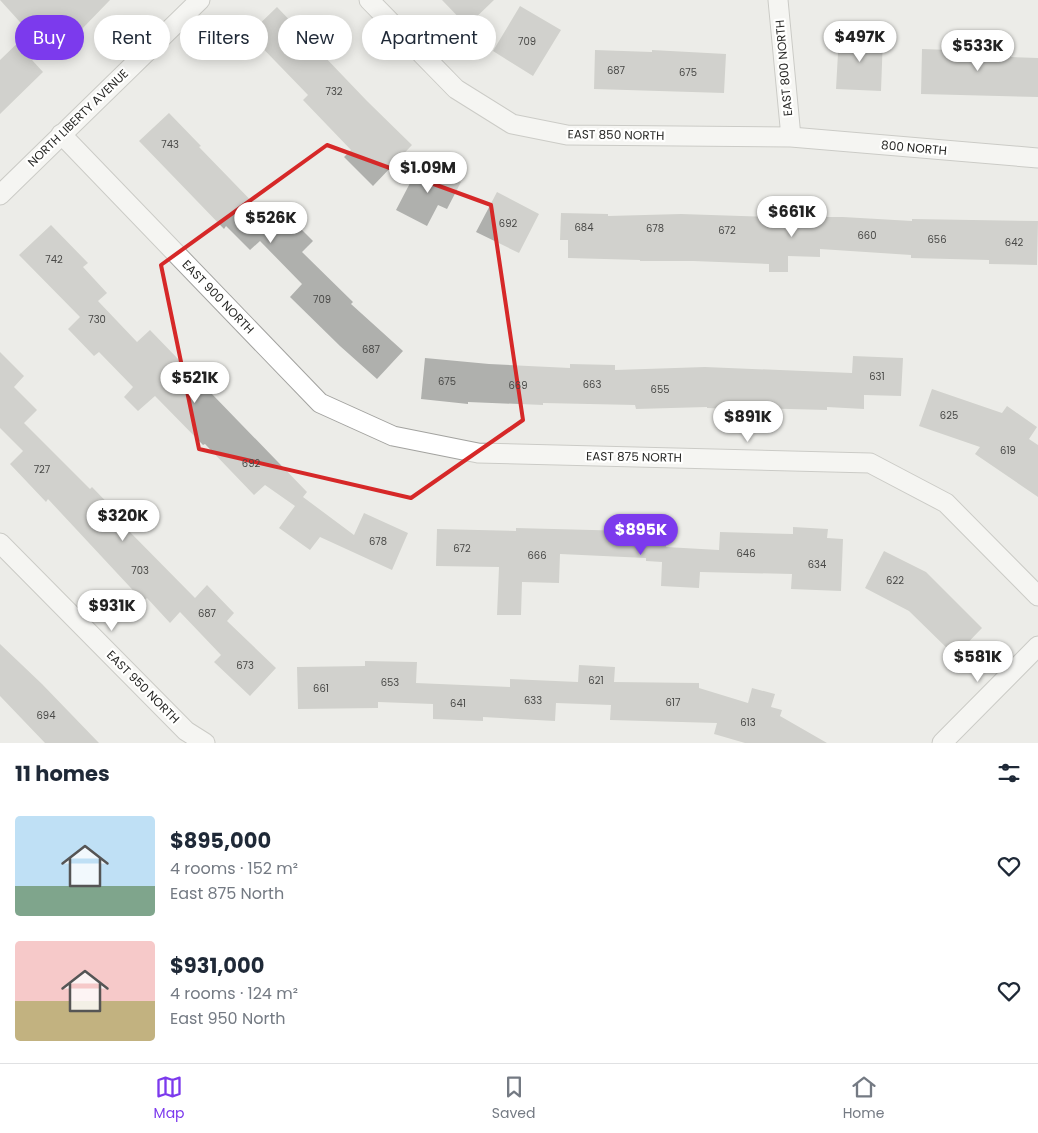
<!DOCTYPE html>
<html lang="en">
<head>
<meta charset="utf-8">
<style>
	:root { --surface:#fff; --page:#f6f6f7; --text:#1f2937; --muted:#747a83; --line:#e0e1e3; --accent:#7c3aed }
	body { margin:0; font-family:Poppins,sans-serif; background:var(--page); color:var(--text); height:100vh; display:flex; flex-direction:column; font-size:19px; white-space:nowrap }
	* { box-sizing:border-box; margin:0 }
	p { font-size:16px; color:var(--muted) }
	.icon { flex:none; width:28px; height:28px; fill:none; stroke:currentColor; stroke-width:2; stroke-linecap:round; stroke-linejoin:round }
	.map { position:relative; height:743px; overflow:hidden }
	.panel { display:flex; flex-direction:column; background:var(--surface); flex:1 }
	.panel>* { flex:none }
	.banner { position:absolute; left:15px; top:15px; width:500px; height:45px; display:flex; gap:10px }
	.price { position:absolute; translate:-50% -42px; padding:0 11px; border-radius:18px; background:#fff; color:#222; font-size:16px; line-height:32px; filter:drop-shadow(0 1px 2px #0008) }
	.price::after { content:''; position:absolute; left:50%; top:30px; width:15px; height:11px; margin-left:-8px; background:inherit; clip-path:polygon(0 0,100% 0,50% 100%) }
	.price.selected { background:var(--accent); color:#fff }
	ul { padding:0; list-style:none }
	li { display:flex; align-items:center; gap:15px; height:125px; padding:0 15px }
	li span { display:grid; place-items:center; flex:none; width:140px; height:100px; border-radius:5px; color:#555 }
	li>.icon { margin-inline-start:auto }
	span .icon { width:60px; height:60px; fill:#fffc; stroke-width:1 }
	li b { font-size:21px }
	h2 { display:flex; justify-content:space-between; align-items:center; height:60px; padding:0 15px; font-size:21px }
	.tag { padding:0 18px; border-radius:22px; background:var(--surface); box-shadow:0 2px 12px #0003; font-size:18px; line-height:45px }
	.tag.selected { background:var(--accent); color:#fff }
	.dock { display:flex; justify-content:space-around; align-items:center; height:70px; border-top:1px solid var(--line); background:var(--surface); font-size:14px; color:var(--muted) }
	.dock a { display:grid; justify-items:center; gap:2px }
	.dock .selected { color:var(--accent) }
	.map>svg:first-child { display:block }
	.building { fill:#afb0ad }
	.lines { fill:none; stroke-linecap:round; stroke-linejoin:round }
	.minor-casing { stroke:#a2a29f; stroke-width:21 }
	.minor { stroke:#fff; stroke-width:19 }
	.marked { fill:none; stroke:#d62828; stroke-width:4; stroke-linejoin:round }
	.labels { text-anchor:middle; stroke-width:4.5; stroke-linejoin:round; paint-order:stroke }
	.number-label { font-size:10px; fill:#494947 }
	.street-label { font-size:12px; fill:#272725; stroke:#fffffe }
</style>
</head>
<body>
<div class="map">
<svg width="1038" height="743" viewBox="0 0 1038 743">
	<rect width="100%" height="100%" fill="#ecece8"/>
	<!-- building -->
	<path class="building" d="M0,0h110l-30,31 -10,-10 -38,39 11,12 -43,42v-54l29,-28z
		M442,0h52l-27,26z
		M520,6l41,24 -28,46 -40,-25z
		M277,7l90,94 45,44 -39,41 -29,-29 7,-7 -48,-50 5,-5 -59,-61z
		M839,35l44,2 -2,54 -45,-2z
		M951,42l20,1v3h40v11l27,1v39l-117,-3 1,-45 29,1z
		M595,50l57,2v-2l74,4 -2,39 -130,-4z
		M169,113l32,33 -2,1 69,71 3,-3 7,8 8,-9 27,27 -11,11 51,50 -2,2 52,47 -26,28 -37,-33 -50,-49 12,-13 -42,-43 -10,9 -24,-24 -2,3 -85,-88z
		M421,162l40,20 -14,27 -9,-4 -11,21 -31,-16z
		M497,192l42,22 -20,39 -43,-21z
		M561,213l47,1v2l73,-2 89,3h73l69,4v-2l126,2 -1,44 -48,-1v-4l-78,-2v-3l-91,-6v8l-32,-1v16h-19v-8l-76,-3h-53v-1l-72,-2v-18h-8z
		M51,225l37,38 -5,4 24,26 -9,8 39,41 13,-12 157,162 -4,5 51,38 10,-22 44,20 -16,37 -72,-33 -10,13 -31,-22 16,-22 -30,-21 -11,10 -49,-51 -2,1 -48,-49 -17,15 -14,-14 9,-10 -34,-35 -5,4 -26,-27 12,-12 -61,-62z
		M0,352l24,24 -10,11 23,23 -13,13 66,66 2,-2 34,35 -3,3 72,73 12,-13 27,28 -7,8 49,47 -26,28 -36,-34 7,-7 -41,-43 -10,11 -23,-25 -4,3 -95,-102 -2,3 -36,-38 13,-13 -23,-23z
		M853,356l50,2 -2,38 -37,-1v14l-37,-2v3l-72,-2 -1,2 -47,-2v-1l-71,2 -1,-4 -92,-2v2l-75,-3v2l-47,-5 4,-41 64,6 81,4v-4l45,1v5l90,-3 147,6z
		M932,389l70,24 5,-7 30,21 -8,12 9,6v52l-63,-43 5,-7 -61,-21z
		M793,527l35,2 -1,9 16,1 -2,52 -50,-2 1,-15 -92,-2 -1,16 -38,-2 1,-24 -16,-1v-3l-86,-4 -1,29 -37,-1 -1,33h-24l2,-48 -63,-1 1,-37 79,2v-3l114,3 36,3v13l53,3 1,-18 73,2z
		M884,551l42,21 56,56 -27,28 -46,-45 -44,-23z
		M0,644l42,40 57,59h-54l-45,-47z
		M365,661l52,1 -1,21 94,4v-8l68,3 1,-17 36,2 -1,15 85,1v5l49,15 4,-15 23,6 -4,13 11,3 -2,6 47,27h-82l-31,-9 3,-11 -107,-3 1,-15 -55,-2 -1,18 -72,-4v4l-50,-2v-15l-55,-2v6l-80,1 -1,-42 68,-1z"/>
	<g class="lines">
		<!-- minor casing -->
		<g class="minor-casing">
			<path id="minor" d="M369,0l87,89 56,35 55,11 224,2 247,21
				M778,0l13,137
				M61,134l259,269 73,33 85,17 392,10 76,40 92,93
				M0,195l200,-195
				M0,543l186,188 19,12
				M942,743l96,-97"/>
		</g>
		<!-- minor -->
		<use href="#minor" class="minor"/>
	</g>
	<!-- marked area -->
	<path d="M0 0H1038V743H0ZM327,145l164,60 32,215 -112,78 -212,-49 -38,-184z" fill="#ecece8" fill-opacity=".55" fill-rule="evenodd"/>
	<path class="marked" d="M327,145l164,60 32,215 -112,78 -212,-49 -38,-184z"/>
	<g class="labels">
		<!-- number labels -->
		<g class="number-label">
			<text x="527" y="45">709</text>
			<text x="616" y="74">687</text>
			<text x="688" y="76">675</text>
			<text x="334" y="95">732</text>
			<text x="170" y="148">743</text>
			<text x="508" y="227">692</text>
			<text x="584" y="231">684</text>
			<text x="655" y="232">678</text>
			<text x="727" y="234">672</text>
			<text x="867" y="239">660</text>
			<text x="937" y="243">656</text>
			<text x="1014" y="246">642</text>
			<text x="54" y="263">742</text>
			<text x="322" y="303">709</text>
			<text x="97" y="323">730</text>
			<text x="371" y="353">687</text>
			<text x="877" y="380">631</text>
			<text x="447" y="385">675</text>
			<text x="592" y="388">663</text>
			<text x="518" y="389">669</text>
			<text x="660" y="393">655</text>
			<text x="949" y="419">625</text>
			<text x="1008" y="454">619</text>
			<text x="251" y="467">692</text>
			<text x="42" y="473">727</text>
			<text x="378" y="545">678</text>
			<text x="462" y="552">672</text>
			<text x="746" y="557">646</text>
			<text x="537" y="559">666</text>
			<text x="817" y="568">634</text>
			<text x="140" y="574">703</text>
			<text x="895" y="584">622</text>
			<text x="207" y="617">687</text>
			<text x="245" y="669">673</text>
			<text x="596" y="684">621</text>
			<text x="390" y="686">653</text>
			<text x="321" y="692">661</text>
			<text x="533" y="704">633</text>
			<text x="673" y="706">617</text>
			<text x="458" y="707">641</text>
			<text x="46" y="719">694</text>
			<text x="748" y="726">613</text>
		</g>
		<!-- street labels -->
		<g class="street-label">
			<text transform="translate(784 68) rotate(-95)" y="4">EAST 800 NORTH</text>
			<text transform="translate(78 118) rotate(-44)" y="4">NORTH LIBERTY AVENUE</text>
			<text transform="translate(616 135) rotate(1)" y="4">EAST 850 NORTH</text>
			<text transform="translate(914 148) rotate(5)" y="4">800 NORTH</text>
			<text transform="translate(218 297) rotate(46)" y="4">EAST 900 NORTH</text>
			<text transform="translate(634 457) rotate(1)" y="4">EAST 875 NORTH</text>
			<text transform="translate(143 687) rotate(45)" y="4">EAST 950 NORTH</text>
		</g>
	</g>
</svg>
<b class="price" style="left:860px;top:63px">$497K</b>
<b class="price" style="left:978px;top:72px">$533K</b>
<b class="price" style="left:428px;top:194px">$1.09M</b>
<b class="price" style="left:792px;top:238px">$661K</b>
<b class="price" style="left:271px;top:244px">$526K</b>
<b class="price" style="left:195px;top:404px">$521K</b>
<b class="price" style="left:748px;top:443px">$891K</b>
<b class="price" style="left:123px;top:542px">$320K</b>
<b class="price selected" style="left:641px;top:556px">$895K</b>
<b class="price" style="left:112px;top:632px">$931K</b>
<b class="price" style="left:978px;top:683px">$581K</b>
<div class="banner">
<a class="tag selected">Buy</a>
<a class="tag">Rent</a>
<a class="tag">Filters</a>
<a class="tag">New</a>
<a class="tag">Apartment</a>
</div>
</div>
<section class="panel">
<h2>11 homes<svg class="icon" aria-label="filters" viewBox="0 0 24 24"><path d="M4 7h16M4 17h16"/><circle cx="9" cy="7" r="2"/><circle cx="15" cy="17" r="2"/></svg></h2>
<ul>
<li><span style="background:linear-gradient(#bfe0f5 70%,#7fa58c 0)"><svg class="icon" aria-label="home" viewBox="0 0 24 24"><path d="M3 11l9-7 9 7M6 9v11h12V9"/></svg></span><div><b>$895,000</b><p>4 rooms · 152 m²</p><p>East 875 North</p></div><svg class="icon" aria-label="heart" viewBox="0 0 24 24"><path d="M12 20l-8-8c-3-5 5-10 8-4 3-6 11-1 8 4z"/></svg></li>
<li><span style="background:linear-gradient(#f6c9c9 60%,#c2b280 0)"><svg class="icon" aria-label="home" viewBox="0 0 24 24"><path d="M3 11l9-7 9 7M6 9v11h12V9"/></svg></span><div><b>$931,000</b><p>4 rooms · 124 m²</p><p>East 950 North</p></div><svg class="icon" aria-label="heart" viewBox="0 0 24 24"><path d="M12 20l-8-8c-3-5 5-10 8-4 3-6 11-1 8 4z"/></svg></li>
</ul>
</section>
<nav class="dock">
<a class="selected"><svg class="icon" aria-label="map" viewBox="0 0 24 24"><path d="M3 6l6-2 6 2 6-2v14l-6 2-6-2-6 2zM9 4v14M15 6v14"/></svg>Map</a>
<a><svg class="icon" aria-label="saved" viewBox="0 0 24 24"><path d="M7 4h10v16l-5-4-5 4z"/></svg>Saved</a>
<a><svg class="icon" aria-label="home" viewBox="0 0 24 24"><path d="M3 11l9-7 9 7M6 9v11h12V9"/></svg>Home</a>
</nav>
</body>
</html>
